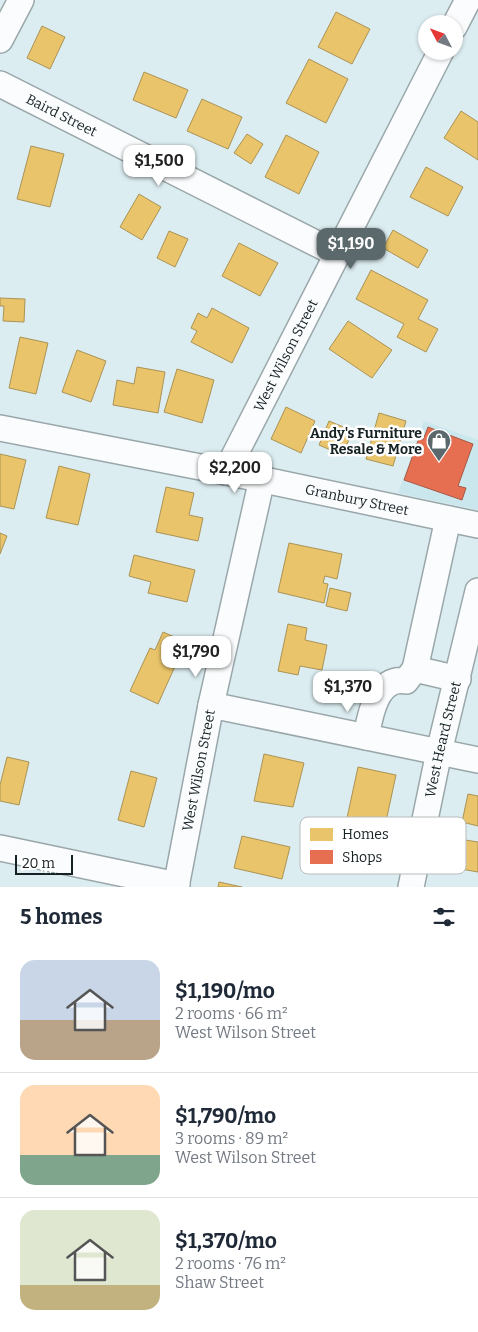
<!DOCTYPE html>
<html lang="en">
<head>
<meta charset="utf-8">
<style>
	:root { --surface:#fff; --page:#f2f2f3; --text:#1f2937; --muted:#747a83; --line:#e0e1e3; --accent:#5b686c }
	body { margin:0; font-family:Bitter,serif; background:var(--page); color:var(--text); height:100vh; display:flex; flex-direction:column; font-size:19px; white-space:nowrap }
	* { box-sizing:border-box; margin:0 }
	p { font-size:16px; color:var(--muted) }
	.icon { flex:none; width:28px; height:28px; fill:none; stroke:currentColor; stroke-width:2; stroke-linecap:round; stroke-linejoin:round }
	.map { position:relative; height:887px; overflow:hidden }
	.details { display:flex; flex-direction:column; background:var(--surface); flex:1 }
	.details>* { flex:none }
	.needle { width:32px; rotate:311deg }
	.tools { position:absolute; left:418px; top:15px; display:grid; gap:10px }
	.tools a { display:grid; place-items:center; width:45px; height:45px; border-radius:50%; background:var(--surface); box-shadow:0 1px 4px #0004; font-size:25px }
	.scale { position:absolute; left:15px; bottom:12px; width:58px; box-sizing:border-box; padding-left:5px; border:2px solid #162124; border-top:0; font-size:14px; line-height:18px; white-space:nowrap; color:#162124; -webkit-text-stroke:4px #fff; paint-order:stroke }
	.price { position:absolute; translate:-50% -42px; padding:0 11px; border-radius:10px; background:#fff; color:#222; font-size:16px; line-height:32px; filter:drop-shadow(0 1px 2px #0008) }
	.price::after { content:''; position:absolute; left:50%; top:30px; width:15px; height:11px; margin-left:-8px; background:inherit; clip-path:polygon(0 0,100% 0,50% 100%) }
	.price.current { background:var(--accent); color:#fff }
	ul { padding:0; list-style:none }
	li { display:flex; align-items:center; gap:15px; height:125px; padding:0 20px }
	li+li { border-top:1px solid var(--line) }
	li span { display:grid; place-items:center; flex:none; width:140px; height:100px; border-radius:15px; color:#555 }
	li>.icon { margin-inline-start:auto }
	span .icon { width:60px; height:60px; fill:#fffc; stroke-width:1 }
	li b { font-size:21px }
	h2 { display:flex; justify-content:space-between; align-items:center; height:60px; padding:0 20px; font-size:21px }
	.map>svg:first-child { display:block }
	.built { fill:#cae7ed }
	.homes { fill:#e9c46a; stroke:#aa9355 }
	.shops { fill:#e76f51; stroke:#a85844 }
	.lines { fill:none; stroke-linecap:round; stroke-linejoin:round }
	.minor-casing { stroke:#9aa7aa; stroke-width:28 }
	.minor { stroke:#fafcfd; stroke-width:25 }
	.labels { text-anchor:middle; stroke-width:5; stroke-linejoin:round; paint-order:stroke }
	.street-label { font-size:14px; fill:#162124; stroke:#fff }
	.poi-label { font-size:14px; font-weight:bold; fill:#162124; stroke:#fff; text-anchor:end }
	.key { fill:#fff; stroke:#b9bcbd; stroke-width:1 }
	.key-label { font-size:14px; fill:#162124 }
</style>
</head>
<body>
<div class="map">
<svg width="478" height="887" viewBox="0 0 478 887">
	<rect width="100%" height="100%" fill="#dcedf1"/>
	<!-- built -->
	<path class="built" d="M424,421l54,19v70l-80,-17z"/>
	<!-- homes -->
	<path class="homes" d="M336,12l34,17 -18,35 -34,-17z
		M42,26l23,11 -15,32 -23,-11z
		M309,59l39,20 -22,44 -40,-20z
		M144,72l44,18 -12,28 -43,-18z
		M202,99l40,18 -14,32 -41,-18z
		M461,111l17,11v38l-34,-22z
		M247,134l16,10 -12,20 -17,-11z
		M286,135l33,17 -20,42 -34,-17z
		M31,146l33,8 -14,53 -33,-8z
		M426,167l37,20 -15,29 -38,-19z
		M139,194l22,13 -19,33 -22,-13z
		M393,230l35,20 -10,18 -35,-20z
		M169,231l19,8 -13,28 -18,-9z
		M239,243l39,20 -18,33 -38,-20z
		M371,270l57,30 -10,19 20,10 -12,23 -29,-15 7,-13 -48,-25z
		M0,298l25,1 -1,23 -21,-1 1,-15h-4z
		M212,308l37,20 -17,35 -41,-21 6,-11 -6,-3 7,-15 9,5z
		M348,321l44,29 -20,28 -43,-29z
		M20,337l28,6 -12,51 -27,-6z
		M77,350l29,11 -15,41 -29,-10z
		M137,367l28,5 -7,41 -45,-8 4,-25 17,4z
		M177,369l37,11 -12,43 -38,-11z
		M286,407l29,14 -14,32 -30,-14z
		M379,413l27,8 -13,45 -27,-7z
		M329,421l24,10 -11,24 -23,-10z
		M0,454l26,6 -12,49 -14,-3z
		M59,466l31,8 -12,51 -32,-7z
		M166,487l28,6 -5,22 14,3 -5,23 -42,-9z
		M0,533l7,3 -7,18z
		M289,543l53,11 -5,25 -12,-3 -2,7 5,1 -4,19 -46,-11z
		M134,555l61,15 -8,32 -39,-9 3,-11 -22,-6z
		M330,588l21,5 -4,18 -21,-5z
		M288,624l19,4 -2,12 22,5 -5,25 -22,-4 -2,9 -20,-4z
		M163,632l23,10 -28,62 -28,-13 20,-43 5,2z
		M264,754l40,9 -11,44 -39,-6z
		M7,757l22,5 -10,43 -19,-4v-16z
		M358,767l38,8 -11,51 -38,-8z
		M131,771l26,7 -13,49 -26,-7z
		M468,794l10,2v30l-16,-4z
		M242,836l48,11 -8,32 -48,-11z
		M459,839l19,3v30l-23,-4z
		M219,882l23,5h-24z"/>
	<!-- shops -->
	<path class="shops" d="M428,427l45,17 -15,42 8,2 -4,12 -58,-20 15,-42 4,2z"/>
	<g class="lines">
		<!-- minor casing -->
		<g class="minor-casing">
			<g id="minor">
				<path d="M454,27l14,-27"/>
				<path d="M0,40l21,-40"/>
				<path id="s1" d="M0,84l337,170"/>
				<path id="s2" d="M0,428l226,44 252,53"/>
				<path id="s3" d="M226,472l215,-421"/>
				<path d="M448,519l-33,150 43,10"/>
				<path d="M211,705l267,55"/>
				<path d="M366,737c4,-21 10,-61 40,-56l9,-12"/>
				<path d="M0,848l177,37"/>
				<path id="s4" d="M176,887l35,-182 51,-226"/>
				<path id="s5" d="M411,887l28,-135 39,-161"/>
			</g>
		</g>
		<!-- minor -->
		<use href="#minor" class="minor"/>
	</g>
	<!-- icons -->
	<defs>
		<g id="shop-pin" transform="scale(1.25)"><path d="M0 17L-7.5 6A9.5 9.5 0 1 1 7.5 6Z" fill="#5b686c" stroke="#fff"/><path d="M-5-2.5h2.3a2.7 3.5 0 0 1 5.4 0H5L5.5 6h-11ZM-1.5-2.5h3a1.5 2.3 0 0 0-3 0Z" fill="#fff"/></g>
	</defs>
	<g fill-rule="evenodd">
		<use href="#shop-pin" x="439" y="441"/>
	</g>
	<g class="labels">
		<!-- street labels -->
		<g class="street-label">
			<text dy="5" stroke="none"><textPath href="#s1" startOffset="69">Baird Street</textPath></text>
			<text dy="5" stroke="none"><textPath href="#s3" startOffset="131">West Wilson Street</textPath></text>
			<text dy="5" stroke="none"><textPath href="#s2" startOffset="364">Granbury Street</textPath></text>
			<text dy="5" stroke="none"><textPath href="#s5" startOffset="151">West Heard Street</textPath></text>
			<text dy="5" stroke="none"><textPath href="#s4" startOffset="119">West Wilson Street</textPath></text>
		</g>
		<!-- poi labels -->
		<g class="poi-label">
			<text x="422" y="438">Andy's Furniture<tspan x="422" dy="16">Resale &amp; More</tspan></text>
		</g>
	</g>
	<!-- legend -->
	<rect x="300" y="817" width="166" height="57" rx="8" class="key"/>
	<rect x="310" y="828" width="23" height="13" fill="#e9c46a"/>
	<rect x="310" y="850" width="23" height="14" fill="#e76f51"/>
	<g class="key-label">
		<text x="342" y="839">Homes</text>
		<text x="342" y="862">Shops</text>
	</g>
</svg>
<div class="tools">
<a><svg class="needle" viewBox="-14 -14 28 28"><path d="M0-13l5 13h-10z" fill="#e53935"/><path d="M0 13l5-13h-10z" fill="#747a83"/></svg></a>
</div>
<div class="scale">20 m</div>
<b class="price" style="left:159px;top:187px">$1,500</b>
<b class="price current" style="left:351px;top:270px">$1,190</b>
<b class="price" style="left:235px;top:494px">$2,200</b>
<b class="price" style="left:196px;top:678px">$1,790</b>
<b class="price" style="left:348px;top:713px">$1,370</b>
</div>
<section class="details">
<h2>5 homes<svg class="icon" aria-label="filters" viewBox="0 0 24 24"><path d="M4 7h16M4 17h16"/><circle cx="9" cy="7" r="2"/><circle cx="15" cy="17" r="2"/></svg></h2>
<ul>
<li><span style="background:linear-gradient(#c9d6e8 60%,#b9a48a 0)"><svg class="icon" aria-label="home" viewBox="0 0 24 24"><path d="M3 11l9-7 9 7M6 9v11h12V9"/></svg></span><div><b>$1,190/mo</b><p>2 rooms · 66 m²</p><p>West Wilson Street</p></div></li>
<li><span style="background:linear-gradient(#ffd9b3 70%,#7fa58c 0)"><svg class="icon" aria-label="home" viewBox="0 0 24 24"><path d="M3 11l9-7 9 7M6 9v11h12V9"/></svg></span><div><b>$1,790/mo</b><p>3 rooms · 89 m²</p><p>West Wilson Street</p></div></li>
<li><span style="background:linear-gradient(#dfe7d0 75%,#c2b280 0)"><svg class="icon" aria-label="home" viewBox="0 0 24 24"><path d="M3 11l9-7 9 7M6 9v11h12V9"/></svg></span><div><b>$1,370/mo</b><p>2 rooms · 76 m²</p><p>Shaw Street</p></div></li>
</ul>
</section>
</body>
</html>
